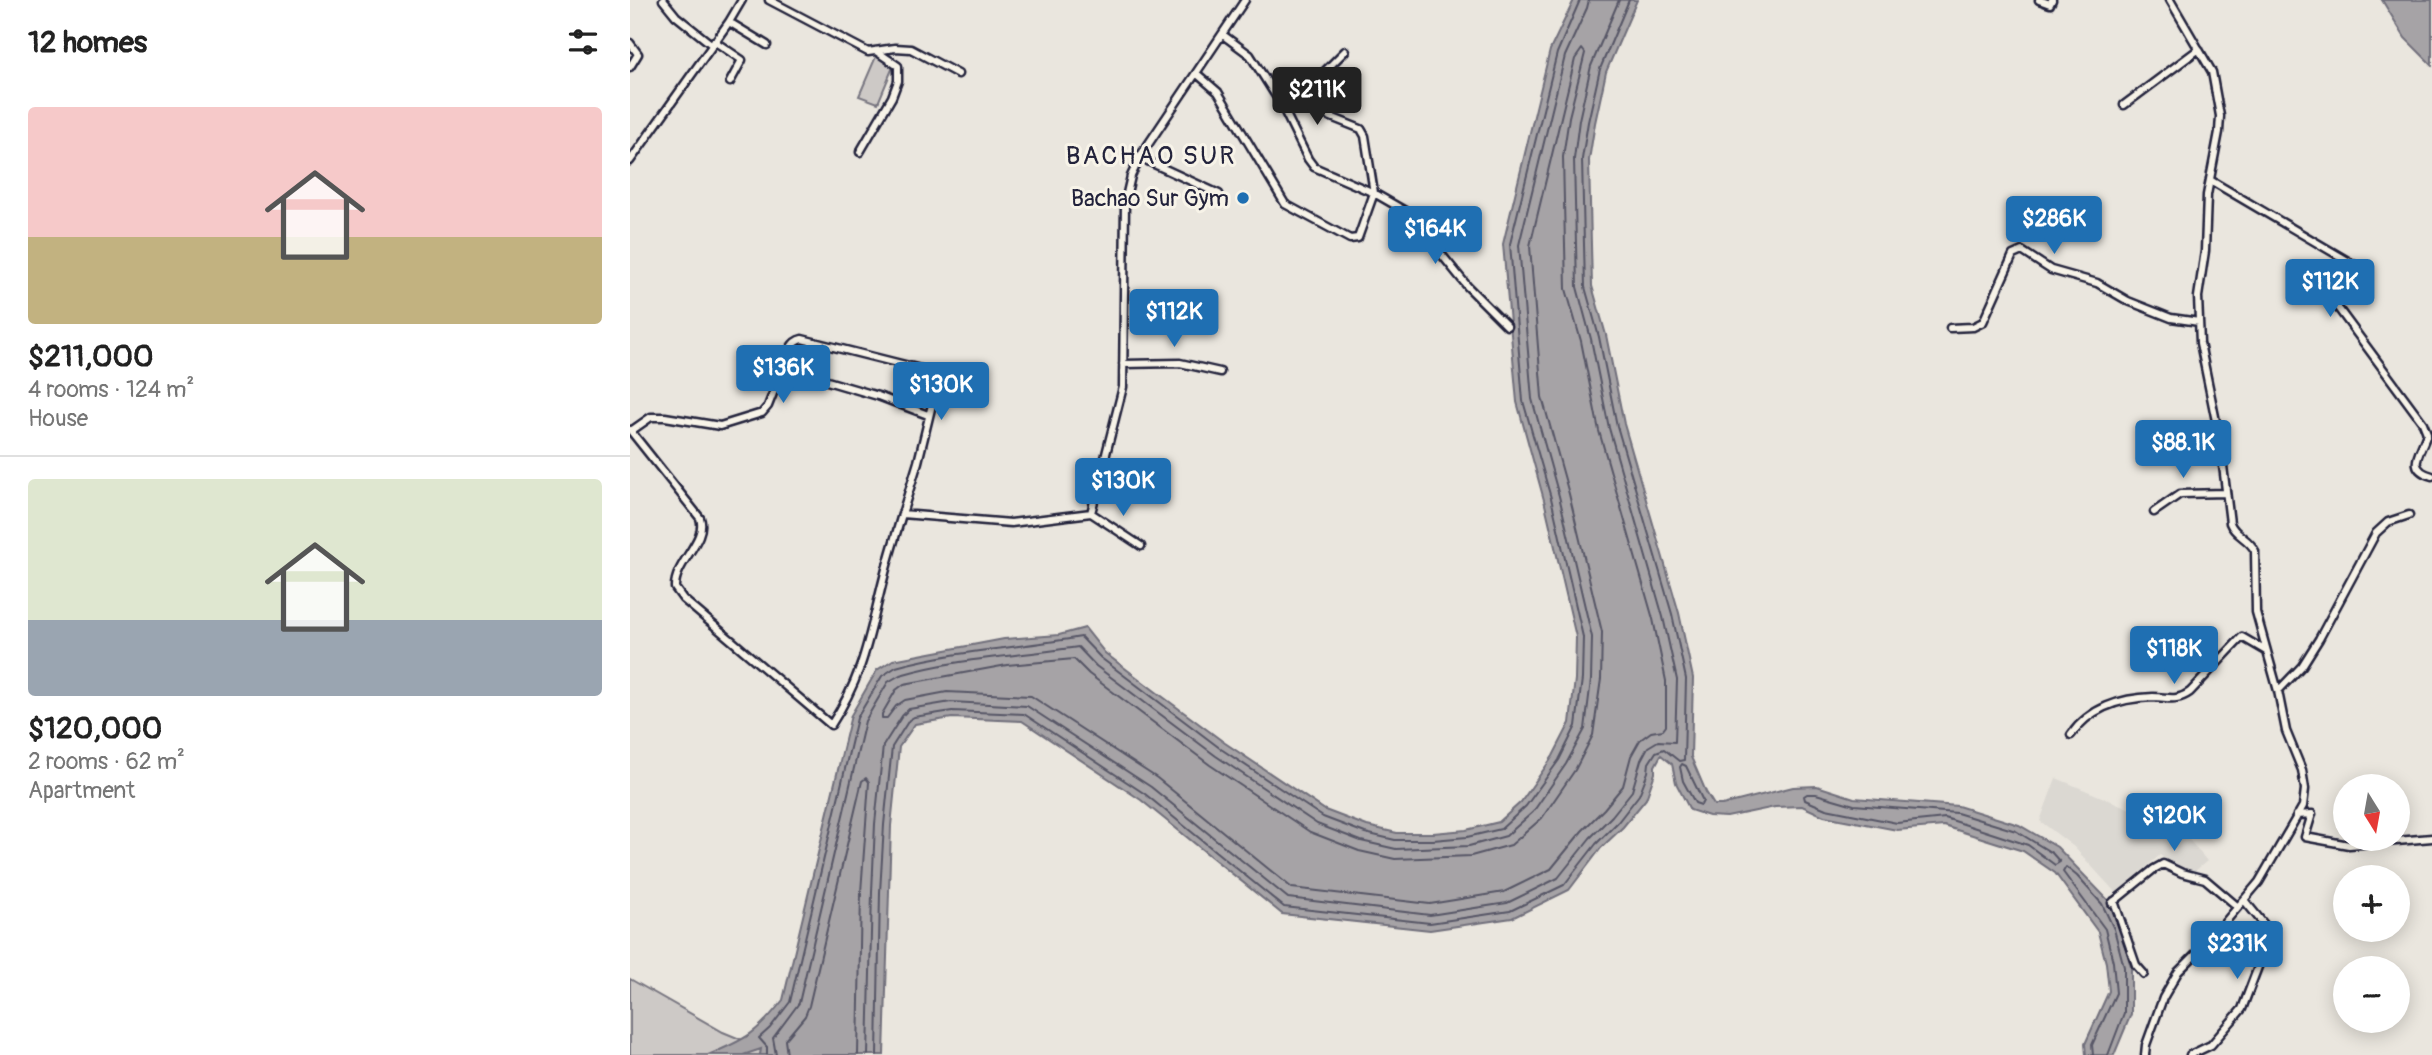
<!DOCTYPE html>
<html lang="en">
<head>
<meta charset="utf-8">
<style>
	:root { --surface:#fff; --page:#f2f2f2; --text:#222; --muted:#767676; --line:#e0e0e0; --accent:#1f6fb2 }
	body { margin:0; font-family:Pangolin,sans-serif; background:var(--page); color:var(--text); height:100vh; display:flex; flex-direction:column; font-size:26px; white-space:nowrap }
	* { box-sizing:border-box; margin:0 }
	p { font-size:23px; color:var(--muted) }
	.icon { flex:none; width:38px; height:38px; fill:none; stroke:currentColor; stroke-width:2; stroke-linecap:round; stroke-linejoin:round }
	.map { position:relative; flex:1; overflow:hidden }
	.side { display:flex; flex-direction:column; background:var(--surface); width:630px }
	.side>* { flex:none }
	.needle { width:46px; rotate:169deg }
	.tools { position:absolute; left:1703px; top:774px; display:grid; gap:14px }
	.tools a { display:grid; place-items:center; width:77px; height:77px; border-radius:50%; background:var(--surface); box-shadow:0 4px 18px #0003; font-size:35px }
	.price { position:absolute; translate:-50% -60px; padding:0 16px; border-radius:7px; background:var(--accent); color:#fff; font-size:23px; line-height:46px; filter:drop-shadow(0 2px 4px #0008) }
	.price::after { content:''; position:absolute; left:50%; top:42px; width:21px; height:16px; margin-left:-10px; background:inherit; clip-path:polygon(0 0,100% 0,50% 100%) }
	.price.selected { background:#222; color:#fff }
	ul { padding:0; list-style:none }
	li { display:grid; align-content:center; gap:14px; height:371px; padding:0 28px }
	li+li { border-top:2px solid var(--line) }
	li span { display:grid; place-items:center; height:217px; border-radius:7px; color:#555 }
	li>.icon { margin-inline-start:auto }
	span .icon { width:126px; height:126px; fill:#fffc; stroke-width:1 }
	li b { font-size:30px }
	h2 { display:flex; justify-content:space-between; align-items:center; height:84px; padding:0 28px; font-size:30px }
	main { display:flex; flex:1; min-height:0 }
	.map>svg:first-child { display:block }
	.built { fill:#dbd8d2 }
	.green { fill:#cdc9c6; stroke:#787680; stroke-width:2 }
	.water { fill:#a6a3a6; stroke:#716f7b; stroke-width:2 }
	.lines { fill:none; stroke-linecap:round; stroke-linejoin:round }
	.shore { stroke:#575666; stroke-width:2 }
	.street-casing { stroke:#22223b; stroke-width:11 }
	.street { stroke:#f7f3e8; stroke-width:6 }
	.poi-dot { fill:#1f6fb2; stroke:#f7f3e8; stroke-width:2.5 }
	.labels { text-anchor:middle; stroke-width:6; stroke-linejoin:round; paint-order:stroke }
	.poi-label { font-size:23px; fill:#22223b; stroke:#f7f3e8; text-anchor:end }
	.quarter-label { font-size:26px; letter-spacing:2px; fill:#22223b; stroke:#f7f3e8 }
</style>
</head>
<body>
<main>
<section class="side">
<h2>12 homes<svg class="icon" aria-label="filters" viewBox="0 0 24 24"><path d="M4 7h16M4 17h16"/><circle cx="9" cy="7" r="2"/><circle cx="15" cy="17" r="2"/></svg></h2>
<ul>
<li><span style="background:linear-gradient(#f6c9c9 60%,#c2b280 0)"><svg class="icon" aria-label="home" viewBox="0 0 24 24"><path d="M3 11l9-7 9 7M6 9v11h12V9"/></svg></span><div><b>$211,000</b><p>4 rooms · 124 m²</p><p>House</p></div></li>
<li><span style="background:linear-gradient(#dfe7d0 65%,#9aa5b1 0)"><svg class="icon" aria-label="home" viewBox="0 0 24 24"><path d="M3 11l9-7 9 7M6 9v11h12V9"/></svg></span><div><b>$120,000</b><p>2 rooms · 62 m²</p><p>Apartment</p></div></li>
</ul>
</section>
<div class="map">
<svg width="1802" height="1055" viewBox="0 0 1802 1055">
	<rect width="100%" height="100%" fill="#eae6de"/>
	<filter id="ink" filterUnits="userSpaceOnUse"><feTurbulence type="fractalNoise" baseFrequency=".0143" numOctaves="2"/><feDisplacementMap in="SourceGraphic" scale="14" xChannelSelector="R" yChannelSelector="G"/><feConvolveMatrix kernelMatrix="1 2 1 2 8 2 1 2 1" color-interpolation-filters="sRGB"/></filter>
	<g filter="url(#ink)">
		<!-- built -->
		<path class="built" d="M1426,778l125,52 26,31 -12,10h-13l-22,-16 -44,38 -42,-46 -34,-26z"/>
		<!-- green -->
		<path class="green" d="M247,54l18,8 -17,41 -19,-7z
			M0,979l93,53 39,16 -2,7h-130z"/>
		<!-- water -->
		<path class="water" d="M944,0h63l-31,72 -11,51 -6,37 3,126 14,49 18,89 55,189 14,65 -2,79 15,35 8,13h8l71,-18 24,-1 37,12 104,8 61,19 38,22 51,53 12,27 11,40v47l-17,41h-28l-1,-11 24,-53 -3,-28 -8,-31 -43,-59 -32,-22 -79,-25 -47,4 -73,-14 -22,-10 -27,1 -48,10 -18,-1 -19,-6 -14,-27 -4,-19 -11,-9 -6,11v7l-9,26 -23,28 -22,21 -32,42 -57,28 -82,12 -148,-16 -141,-114 -119,-79 -70,-3 -37,6 -16,23 -8,79 -7,229h-124l1,-6 -18,6h-35c39,-16 49,-22 75,-55l68,-285 26,-45 16,-10 111,-21 55,-4 26,-7 20,25 50,38 70,52 100,67 42,16 30,7h36l33,-3 33,-8 22,-20 32,-46 17,-33 5,-44 1,-42 -32,-137 -27,-98 -14,-158 47,-194z
			M1752,0h50v65l-27,-27z"/>
		<g class="lines">
			<!-- shore -->
			<path class="shore" d="M952,49l3,4 -16,64 -6,40 3,132 15,52 18,90 54,188 13,62v45l-3,4 -12,2 -11,8 -9,16 -8,30 -19,23 -22,22 -31,38 -47,23 -74,12 -138,-16 -135,-110 -126,-82 -84,-4 -42,8 -9,6 -9,12h-5v-4l14,-24 8,-6 103,-19 67,-6 15,15 121,91 100,67 49,19 36,8 76,-3 40,-11 31,-27 33,-48 18,-35 8,-56 1,-47 -33,-138 -27,-97 -12,-151 45,-187z
				M1052,764l4,2 17,35 -2,4 -6,-2 -12,-22 -3,-14z
				M1177,794h9l38,11 103,8 59,18 36,22 8,9 -5,3 -27,-20 -83,-27 -48,5 -71,-14 -21,-9 -1,-4z
				M137,1055v-8l-8,-9 11,-10 20,-26 67,-284 25,-42 14,-9c61,-17 124,-19 185,-30l20,21 120,91 102,68 42,16 30,7h38l34,-3 34,-8 25,-23 33,-46 17,-34 6,-47 1,-42 -32,-139 -28,-97 -13,-157 47,-191 23,-53
				M146,1055l-3,-17 26,-35 66,-282 23,-39 12,-7c58,-17 119,-19 178,-28l18,19 120,90 101,68 44,17 35,8 73,-3 37,-10 27,-24 33,-48 19,-35 6,-49 1,-43 -33,-141 -27,-97 -13,-154 46,-189 22,-48 2,-8
				M157,1055l-2,-15 20,-24 4,-10 53,-225 4,-3 3,4 -8,110 -3,163
				M238,1055l4,-163 3,-68 8,-78 19,-30 7,-7 42,-7 76,4 124,81 137,111 142,17 77,-12 51,-25 32,-40 22,-22 20,-25 9,-31 7,-13 10,-6 17,1 2,-62 -14,-63 -54,-189 -18,-89 -14,-52 -3,-128 5,-39 12,-54 28,-66
				M247,1055l3,-163 4,-67 8,-78 17,-27 5,-3 38,-6 72,3 121,80 139,113 146,16 80,-12 54,-26 32,-41 22,-22 21,-27 9,-23 1,-9 7,-11 8,-3 15,12 5,-1 2,-81 -14,-65 -55,-188 -18,-89 -14,-50 -3,-128 6,-37 12,-53 29,-69
				M1463,1055l-1,-10 24,-52 -3,-31 -8,-33 -42,-57 3,-5 11,9 25,28 12,25 10,38v46l-16,42"/>
			<!-- street casing -->
			<g class="street-casing">
				<path id="street" d="M33,0l13,16 35,28
					M139,0l99,52 27,-4 16,1 47,25
					M1409,0l11,4 2,-4
					M99,22l38,23
					M593,35l27,20 31,49 27,55 6,8 60,26 33,19 61,75 39,39
					M84,41l28,19 -12,22
					M0,43l8,11 -8,13
					M566,73l22,19 67,112 65,35 8,-1 16,-45 -9,-57 -4,-7 -55,-22 -25,-3
					M1494,105l75,-56
					M676,107l6,-23 33,-33
					M230,152l32,-55 6,-16v-15l-22,-15
					M509,157l80,37
					M0,161l99,-139 13,-22
					M1580,180l143,84 4,6 -3,7 -16,17v14l85,115 4,10c-5,19 -23,35 5,43
					M1320,328l23,-1 10,-5 30,-67 9,-4 29,19 46,13 31,18 43,17 28,4
					M493,364l57,-1 40,9
					M153,368c4,-12 6,-26 19,-29l131,33 5,8 -20,82 -16,52
					M0,430l70,88c8,22 -26,45 -25,70l8,11 148,126c34,-52 38,-90 53,-148 5,-21 12,-42 18,-63l109,9 80,-10 32,-126 2,-185 6,-26 10,-21 104,-155
					M1,431l20,-14h14l55,9 42,-13 6,-7 15,-38 95,28 50,19
					M1524,512l26,-18 46,-1
					M461,513l50,33
					M1648,691l24,-25 17,-27 57,-106 12,-11 21,-7
					M1441,735c18,-27 50,-37 82,-38 15,0 23,5 37,-5l52,-55 24,14
					M1667,815l15,-1 -7,23 44,8 83,-7
					M1484,901l22,64 8,9
					M1482,903l42,-34 9,-5 19,9 23,6 33,28
					M1515,1055l1,-10 17,-47 15,-26 32,-32 49,-58 44,-76 2,-17 -3,-19 -16,-39 -8,-40 -22,-79 -1,-61c-6,-13 -20,-15 -25,-28l-10,-82 -20,-98 -2,-46 7,-46 2,-56 12,-63 1,-16 -8,-44 -42,-72
					M1560,1055l21,-10 31,-36 27,-71 -2,-10 -23,-28"/>
			</g>
			<!-- street -->
			<use href="#street" class="street"/>
		</g>
	</g>
	<!-- markers -->
	<circle class="poi-dot" cx="613" cy="198" r="7"/>
	<g class="labels">
		<!-- poi labels -->
		<g class="poi-label">
			<text x="599" y="206">Bachao Sur Gym</text>
		</g>
		<!-- quarter labels -->
		<g class="quarter-label">
			<text x="521" y="164">BACHAO SUR</text>
		</g>
	</g>
</svg>
<div class="tools">
<a><svg class="needle" viewBox="-14 -14 28 28"><path d="M0-13l5 13h-10z" fill="#e53935"/><path d="M0 13l5-13h-10z" fill="#767676"/></svg></a>
<a>+</a>
<a>−</a>
</div>
<b class="price selected" style="left:687px;top:127px">$211K</b>
<b class="price" style="left:1424px;top:256px">$286K</b>
<b class="price" style="left:805px;top:266px">$164K</b>
<b class="price" style="left:1700px;top:319px">$112K</b>
<b class="price" style="left:544px;top:349px">$112K</b>
<b class="price" style="left:153px;top:405px">$136K</b>
<b class="price" style="left:311px;top:422px">$130K</b>
<b class="price" style="left:1553px;top:480px">$88.1K</b>
<b class="price" style="left:493px;top:518px">$130K</b>
<b class="price" style="left:1544px;top:686px">$118K</b>
<b class="price" style="left:1544px;top:853px">$120K</b>
<b class="price" style="left:1607px;top:981px">$231K</b>
</div>
</main>
</body>
</html>
